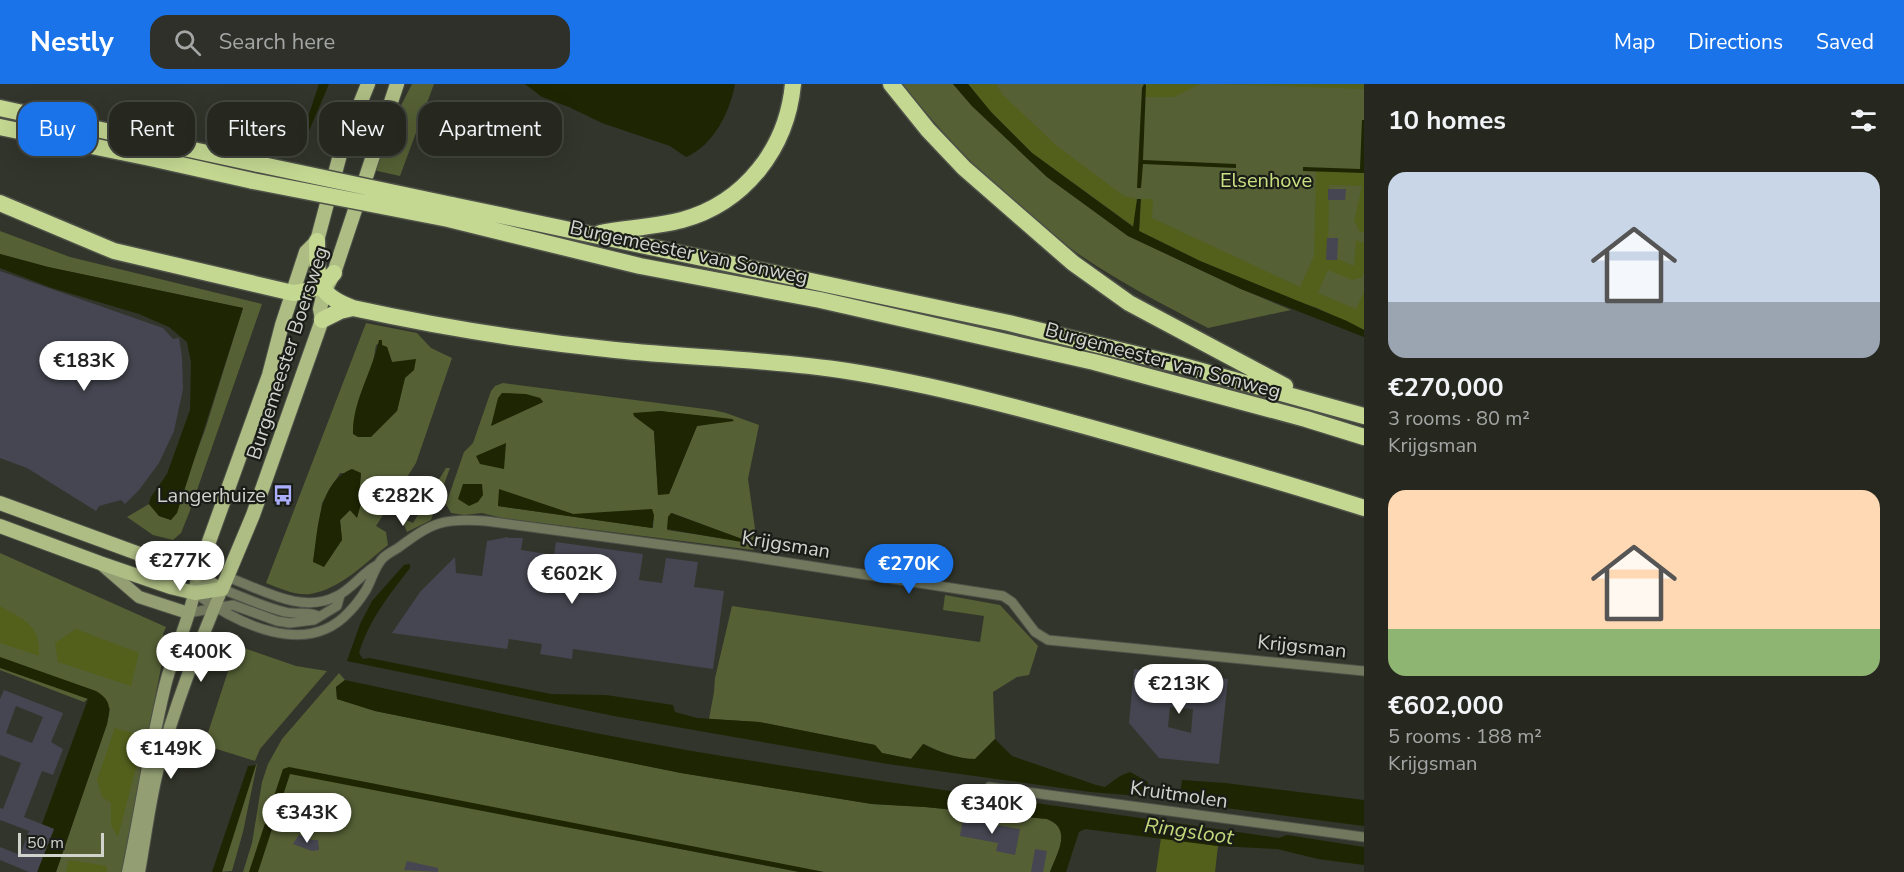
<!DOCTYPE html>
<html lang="en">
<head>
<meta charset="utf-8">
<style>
	:root { --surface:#262820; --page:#2e3029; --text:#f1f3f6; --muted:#a4a6a5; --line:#42443e; --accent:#1a73e8 }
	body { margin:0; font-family:"Nunito Sans",sans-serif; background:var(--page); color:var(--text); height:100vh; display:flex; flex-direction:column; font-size:22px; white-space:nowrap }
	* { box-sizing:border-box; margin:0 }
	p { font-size:20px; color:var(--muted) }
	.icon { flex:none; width:33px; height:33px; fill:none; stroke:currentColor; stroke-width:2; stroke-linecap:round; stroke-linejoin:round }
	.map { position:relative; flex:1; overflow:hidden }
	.details { display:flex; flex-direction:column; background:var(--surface); width:540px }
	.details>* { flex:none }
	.hud { position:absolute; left:18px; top:18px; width:570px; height:54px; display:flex; gap:12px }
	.scale { position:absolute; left:18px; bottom:15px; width:86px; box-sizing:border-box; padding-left:6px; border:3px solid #d0d2cc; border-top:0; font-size:16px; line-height:21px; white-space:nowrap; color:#d0d2cc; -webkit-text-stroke:4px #1a1c17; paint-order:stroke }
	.price { position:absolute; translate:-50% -51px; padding:0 14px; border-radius:21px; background:#fff; color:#222; font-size:20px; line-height:39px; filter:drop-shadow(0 2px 3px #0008) }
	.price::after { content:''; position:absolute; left:50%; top:36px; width:18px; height:14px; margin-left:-9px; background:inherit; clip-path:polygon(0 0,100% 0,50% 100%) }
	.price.active { background:var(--accent); color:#fff }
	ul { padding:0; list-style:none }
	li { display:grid; align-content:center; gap:12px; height:318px; padding:0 24px }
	li span { display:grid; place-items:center; height:186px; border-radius:18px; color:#555 }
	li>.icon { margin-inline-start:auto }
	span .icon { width:108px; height:108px; fill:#fffc; stroke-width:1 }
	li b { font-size:26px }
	h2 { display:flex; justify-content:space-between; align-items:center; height:72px; padding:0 24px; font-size:26px }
	.tag { padding:0 21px; border-radius:18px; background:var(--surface); box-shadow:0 6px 24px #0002,0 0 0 2px var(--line); font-size:21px; line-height:54px }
	.tag.active { background:var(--accent); color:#fff }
	header { display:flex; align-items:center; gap:36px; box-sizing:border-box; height:84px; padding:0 30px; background:var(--accent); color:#fff }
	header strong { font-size:28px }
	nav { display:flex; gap:33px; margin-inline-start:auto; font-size:21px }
	.search { width:420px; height:54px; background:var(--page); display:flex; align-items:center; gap:15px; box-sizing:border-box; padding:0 21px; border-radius:18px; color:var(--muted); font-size:22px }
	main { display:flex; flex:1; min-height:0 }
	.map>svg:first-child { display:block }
	.green { fill:#556035; fill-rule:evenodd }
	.forest { fill:#52601c }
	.water { fill:#1e2502 }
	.building { fill:#454651; fill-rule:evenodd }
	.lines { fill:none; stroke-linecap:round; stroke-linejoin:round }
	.street-casing { stroke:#4e5148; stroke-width:11 }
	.secondary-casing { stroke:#4e5148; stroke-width:14 }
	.primary-casing { stroke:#4e5148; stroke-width:16 }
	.highway-casing { stroke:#4e5148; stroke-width:19 }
	.street { stroke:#71785d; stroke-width:9 }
	.secondary { stroke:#939f73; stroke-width:12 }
	.primary { stroke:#adbd83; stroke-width:14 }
	.highway { stroke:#c5d892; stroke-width:16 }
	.highway-bridge-casing { stroke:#4e5148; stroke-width:19; stroke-linecap:butt }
	.highway-bridge { stroke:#c5d892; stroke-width:16 }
	.labels { text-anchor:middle; stroke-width:4.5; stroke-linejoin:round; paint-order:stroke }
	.park-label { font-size:20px; fill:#c8e081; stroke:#1a1c17 }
	.street-label { font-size:20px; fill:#d0d2cc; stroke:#1a1c17 }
	.poi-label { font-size:20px; fill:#d0d2cc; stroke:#1a1c17; text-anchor:end }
	.water-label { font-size:21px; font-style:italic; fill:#c0d879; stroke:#1a1c17 }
</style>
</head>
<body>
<header>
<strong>Nestly</strong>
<div class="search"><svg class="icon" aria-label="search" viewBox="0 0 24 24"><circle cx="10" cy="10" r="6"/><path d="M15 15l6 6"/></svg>Search here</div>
<nav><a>Map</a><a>Directions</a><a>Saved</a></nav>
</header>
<main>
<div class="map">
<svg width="1364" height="788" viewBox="0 0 1364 788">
	<rect width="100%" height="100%" fill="#32352b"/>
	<!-- green -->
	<path class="green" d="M412,0h22l-34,92 -27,-6 11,-31z
		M903,0h50l19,22 75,71 81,59 113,53 50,21 -83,18c-44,-23 -87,-45 -128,-73 -12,-8 -24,-19 -35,-28 -53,-42 -101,-89 -142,-143z
		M971,0h393v240l-186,-75z
		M0,147l70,26 192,47 -73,209 -8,20 -8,7 -20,-5 -26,-18 22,-13 10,12 12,4 34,-90 38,-122 -195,-41 -48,-13z
		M366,239l51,10 14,15 21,10 -36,105 -40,63 10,6 2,13c-23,18 -47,44 -78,49 -14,2 -31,-6 -44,-11zM378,260l9,3 5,15 13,15 -8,34 -24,-48 3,-18zM340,389h21l-2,22 4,1 -6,21 -7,-7 -10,10 2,20 -29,22 9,-59z
		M503,299l210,27 13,3 33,12 -11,54 8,57 -3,14 -251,-32 -20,-5 -18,2 -13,-2 -5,-9 18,-52 9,-9 18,-52 4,-5zM508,309l32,5 3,4 -52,23zM660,327l73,9 -36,6 -28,68h-11l-4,-63 -20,-15zM500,406l73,24 81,1 -1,13 -155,-22zM672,429l70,26 11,4 -86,-13z
		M446,384h4l-19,52 -24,12 -3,-7 2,-5 7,3z
		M0,469l166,74 -3,7 2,13 -21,108 -6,49 -14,68h-68l51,-148 3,-15 -14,-17 -12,10 -84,-32z
		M945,511l55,10 38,41 -9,29 -12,2 -24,15 2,47 -20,20c-18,0 -35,-7 -51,-15l-13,15 -29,-6 -7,-8 -116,-23 -50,-3 5,-27 1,-14 17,-72 248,36 4,-26 -41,-6z
		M244,564l52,18 31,5 -67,78 -5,12 -51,-16 29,-89z
		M339,589l6,7 -9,7 1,12 38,12 306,62 191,31 53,3 122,12c26,10 10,34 3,53h-235l-313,-58 297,58h-556l9,-29 10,-61 6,-18 14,-25z
		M257,680l-14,68 -11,39 -14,1 35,-105z"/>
	<!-- forest -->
	<path class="forest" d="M968,0h28l7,11 54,51 67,50 13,3 -3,28 -102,-74 -41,-41z
		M1145,0h55l-26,13h-29z
		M1214,0h150v5z
		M1316,87l48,2v59h-4l-6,-11 8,-35 -33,-1 -1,70 26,11 2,-26 8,3v29l-2,5 -10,3 -24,-10 -10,23 38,16 8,-17v38l-47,-22 -23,-8 -94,-39 -61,-30 2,-32h12l-1,19 148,69 14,-31z
		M0,522c25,15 40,17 39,50l-39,-13z
		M76,545l63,24 -8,33 -73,-24 -3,-19z
		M115,644l29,8 -26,101 -7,-12v-22l-9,-6 -5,-17z
		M1161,754l57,8 -3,26h-59z
		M69,776l38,6v6h-41z"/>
	<!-- water -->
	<path class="water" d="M319,0h10l-27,63 -3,-3z
		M525,0h210c-5,28 -22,62 -49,73l-16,-11 -68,-23 -33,-16 -27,-10z
		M953,0h15l23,28 41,41 101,74 4,-28h4l-2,32 61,30 147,60 17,9v7l-123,-48 -113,-53 -81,-59 -75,-71z
		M1144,0l2,1 -3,75 93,4v4l-93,-4 -2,24h-4l5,-100z
		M1362,36h2v53l-61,-2v-4l57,2z
		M0,170l48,13 195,41 -66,205 -6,7 -12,-4 -10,-12 2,-7 16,-23 23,-64 1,-48 -4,-20 -18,-15 -30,-13 -87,-26 -52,-20z
		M379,256h3v5l5,2 5,15 24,-3 -2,11 -9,8 -8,33 -26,26h-13l-5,-3c-1,-32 20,-64 26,-94z
		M502,309l24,1 14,4 3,4 -52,24 7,-28z
		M660,327l72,8 2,2 -37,5 -28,68 -11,1 -4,-64 -20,-15 -1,-3z
		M506,359l-2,26 -24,-5 -4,-8z
		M352,385l9,4 -2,22 4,1 -6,22 -7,-8 -10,10 2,20 -18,27 -11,-5c5,-32 5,-80 39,-93z
		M463,400h19l1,11 -5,7 -9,4 -11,-7z
		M499,405l74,25 79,-5 2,6 -2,13 -154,-22z
		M671,429l71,26 12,1 -1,4 -86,-15 1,-12z
		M410,480v4c-21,27 -41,52 -51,85l4,6 6,-1 182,36 55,1 67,10 2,7 22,6 62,4 116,23 7,8 29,6 12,-15c16,8 34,15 52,15l20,-20 17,17 84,29 9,2 15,-11 10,-4 18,10v8l-9,6 -48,-4 -203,-28 -274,-48 -267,-55 13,-37 12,-23 32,-36z
		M0,573l96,34c16,10 14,17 11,33l-51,148h-19l17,-43 -12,-5 46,-125 -88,-31z
		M345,596c113,24 226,50 341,70 197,33 395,59 593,88l8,-3 77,12v18l-46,-6 -41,-10 -59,-3 -133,-17 -6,3 -13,40h-16c7,-19 23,-43 -3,-53l-122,-12 -53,-3 -191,-31 -306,-62 -38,-12 -1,-12z
		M256,681l-34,107h-10l36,-106z
		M289,683l535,105h-24l-510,-98 -32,98h-9l34,-103z
		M1182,696l43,3 139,17v26l-185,-24z"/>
	<!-- building -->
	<path class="building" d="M1328,105h18l-1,11h-17z
		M1327,154h11l-1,22h-11z
		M0,187l163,57 10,11 6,-1 3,19 1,32 -9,42 -15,32 -20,27 -14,14 -4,-4 -22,6 -3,5 -69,-43 -27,-10z
		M508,453v1h15l-2,12 33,5 2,-13 87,12 -4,26 23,3 4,-25 32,4 -4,25 30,4 -11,78 -140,-20 -1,10 -32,-5 2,-10 -33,-5 -2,10 -115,-16 28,-41 35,-35 1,16 26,3 5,-35z
		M1134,585l94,10 -9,85 -60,-6 -30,-35zM1170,623l23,2 -2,24 -23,-6z
		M4,606l59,23 -12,29 12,7 -10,26 -11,-4 -18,46 30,12 -17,43h-8l-29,-12v-13l20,8 9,-24 -29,-11v-12l3,1 18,-46 -21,-8v-56zM16,622l27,11 -11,26 -26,-10z
		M963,735l57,10 -5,26 -19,-4 2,-8 -38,-7z
		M299,751l13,5h6l1,10 -7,1 -19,-7z
		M1035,765l12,2 -4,21h-12z
		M407,777l31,7v4l-34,-2z"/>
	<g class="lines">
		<!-- street casing -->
		<g class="street-casing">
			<path id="street" d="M227,493c35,12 74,38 110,19 15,-7 25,-23 40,-31
				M222,505c21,8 42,18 63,23 11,3 24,-1 33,4
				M195,509c41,30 111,66 154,19 6,-6 12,-14 17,-22 6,-10 8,-23 17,-32 4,-4 10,-7 15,-10 35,-26 44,-30 88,-27l253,34 264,41 9,6 23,30 13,8 316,31
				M188,529l45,-8 44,16 13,2 24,-3 23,-14 3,-11
				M989,703l375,50"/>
		</g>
		<!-- secondary casing -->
		<g class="secondary-casing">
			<path id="secondary" d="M102,481l37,32 49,16
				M128,788c13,-62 22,-125 37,-186 9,-37 28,-72 32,-111l25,14c-25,60 -49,121 -65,183 -8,33 -12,67 -18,100"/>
		</g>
		<!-- primary casing -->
		<g class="primary-casing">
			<path id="primary" d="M0,419l197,72 72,-200 13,-50 24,-73 11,-11 24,-90 27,-67
				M0,442l100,37 70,24 25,6 27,-4 31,-74 69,-195 -2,-11 4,-17 10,-19 63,-189"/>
		</g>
		<!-- highway casing -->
		<g class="highway-casing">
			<path id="highway" d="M891,0l37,46 36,38 109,95 56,40 156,83
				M0,24l258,56
				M0,43l150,31 103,23
				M0,119l114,48 179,42c18,-2 29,-6 41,-20
				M452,121l557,118 171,42 184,51
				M448,135l192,47 180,34 274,62 212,57 58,18
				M600,149c27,-5 55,-6 82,-13 63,-17 105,-72 111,-136
				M317,157c1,36 -4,53 36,67 86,19 174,33 262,42 77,8 155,9 232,21 90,14 176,38 263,62 85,24 170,48 254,75
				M322,236l18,-9 13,-3"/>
		</g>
		<!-- street -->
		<use href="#street" class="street"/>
		<!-- secondary -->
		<use href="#secondary" class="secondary"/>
		<!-- primary -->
		<use href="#primary" class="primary"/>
		<!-- highway -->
		<use href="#highway" class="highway"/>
		<!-- highway-bridge casing -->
		<g class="highway-bridge-casing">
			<path id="highway-bridge" d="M258,80l194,41
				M253,97l195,38"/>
		</g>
		<!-- highway-bridge -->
		<use href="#highway-bridge" class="highway-bridge"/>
	</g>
	<!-- icons -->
	<defs>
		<g id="bus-bare" transform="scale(1.62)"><path d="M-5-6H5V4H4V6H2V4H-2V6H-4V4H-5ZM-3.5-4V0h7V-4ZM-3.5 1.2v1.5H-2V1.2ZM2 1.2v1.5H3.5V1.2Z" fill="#abaffb" stroke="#1a1c17" stroke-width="2.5" paint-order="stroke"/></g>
	</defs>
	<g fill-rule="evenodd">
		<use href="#bus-bare" x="283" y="411"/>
	</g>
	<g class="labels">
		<!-- park labels -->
		<g class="park-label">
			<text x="1266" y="103">Elsenhove</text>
		</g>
		<!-- street labels -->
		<g class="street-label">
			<text transform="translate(689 168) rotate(12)" y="7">Burgemeester van Sonweg</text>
			<text transform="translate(287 269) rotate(-72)" y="7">Burgemeester Boersweg</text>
			<text transform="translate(1163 276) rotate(15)" y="7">Burgemeester van Sonweg</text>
			<text transform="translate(786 460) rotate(9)" y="7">Krijgsman</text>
			<text transform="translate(1302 562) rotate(6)" y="7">Krijgsman</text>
			<text transform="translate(1179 710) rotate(8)" y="7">Kruitmolen</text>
		</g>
		<!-- poi labels -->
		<g class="poi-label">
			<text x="266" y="418">Langerhuize</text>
		</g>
		<!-- water labels -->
		<g class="water-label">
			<text transform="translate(1189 747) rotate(8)" y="7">Ringsloot</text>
		</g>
	</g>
</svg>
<div class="scale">50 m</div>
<b class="price" style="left:84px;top:308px">€183K</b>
<b class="price" style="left:403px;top:443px">€282K</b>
<b class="price" style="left:180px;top:508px">€277K</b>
<b class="price active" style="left:909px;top:511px">€270K</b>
<b class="price" style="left:572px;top:521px">€602K</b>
<b class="price" style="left:201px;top:599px">€400K</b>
<b class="price" style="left:1179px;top:631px">€213K</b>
<b class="price" style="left:171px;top:696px">€149K</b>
<b class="price" style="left:992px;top:751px">€340K</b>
<b class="price" style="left:307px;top:760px">€343K</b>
<div class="hud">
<a class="tag active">Buy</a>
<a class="tag">Rent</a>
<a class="tag">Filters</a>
<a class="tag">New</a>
<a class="tag">Apartment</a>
</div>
</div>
<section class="details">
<h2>10 homes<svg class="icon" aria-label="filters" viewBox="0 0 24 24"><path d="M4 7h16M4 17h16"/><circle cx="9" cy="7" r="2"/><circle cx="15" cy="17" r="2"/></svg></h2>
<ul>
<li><span style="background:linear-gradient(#c9d6e8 70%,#9aa5b1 0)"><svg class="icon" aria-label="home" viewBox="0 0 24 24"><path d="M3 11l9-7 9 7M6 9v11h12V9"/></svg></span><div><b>€270,000</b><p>3 rooms · 80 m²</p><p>Krijgsman</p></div></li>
<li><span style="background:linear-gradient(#ffd9b3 75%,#8fb573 0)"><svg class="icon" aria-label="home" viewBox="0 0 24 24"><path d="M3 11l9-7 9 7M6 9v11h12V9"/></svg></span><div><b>€602,000</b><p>5 rooms · 188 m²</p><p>Krijgsman</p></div></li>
</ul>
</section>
</main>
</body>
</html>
